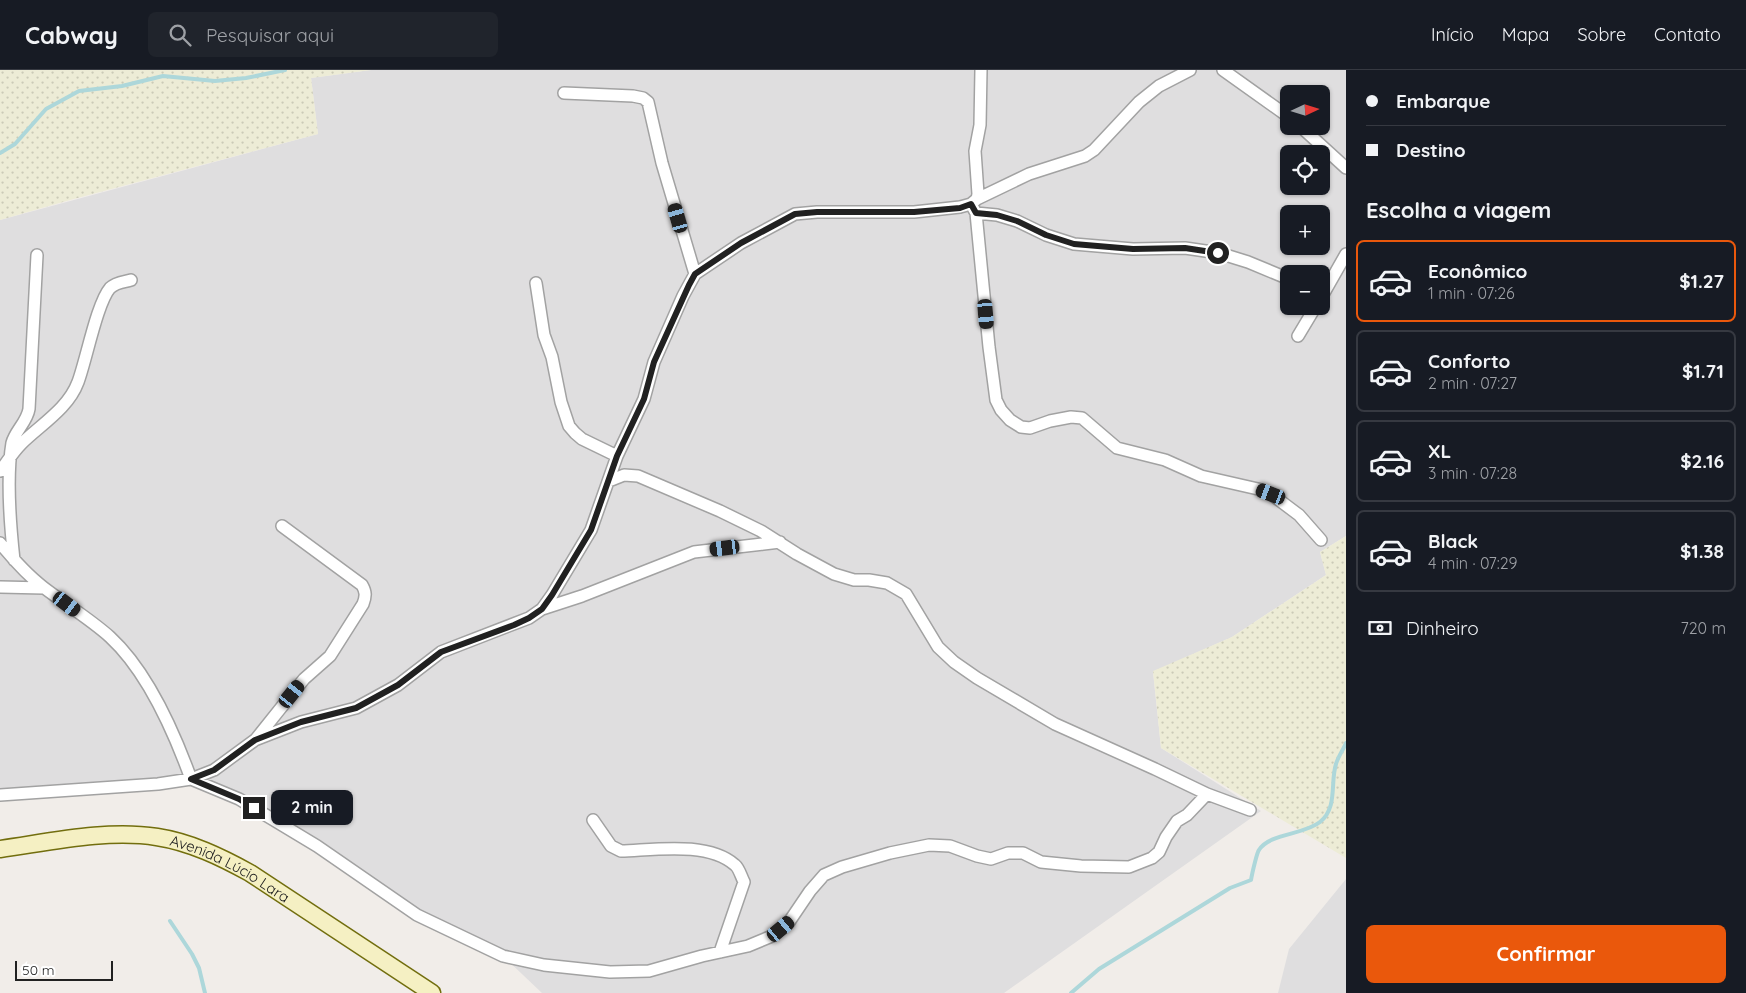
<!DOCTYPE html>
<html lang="pt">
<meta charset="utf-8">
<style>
:root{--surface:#171b24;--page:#20242c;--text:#f1f3f6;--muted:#9ea1a6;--line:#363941;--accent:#ea580c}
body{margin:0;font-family:Quicksand,sans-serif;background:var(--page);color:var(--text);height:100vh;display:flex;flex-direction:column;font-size:19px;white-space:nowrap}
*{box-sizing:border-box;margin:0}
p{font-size:16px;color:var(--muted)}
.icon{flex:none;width:28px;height:28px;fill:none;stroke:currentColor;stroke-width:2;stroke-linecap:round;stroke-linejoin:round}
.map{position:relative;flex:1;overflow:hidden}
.panel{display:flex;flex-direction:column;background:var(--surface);width:400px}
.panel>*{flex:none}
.top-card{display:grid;align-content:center;height:110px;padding:0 20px;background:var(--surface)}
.needle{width:32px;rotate:86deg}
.buttons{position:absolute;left:1280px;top:15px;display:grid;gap:10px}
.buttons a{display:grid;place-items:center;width:50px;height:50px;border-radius:8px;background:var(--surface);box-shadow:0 1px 4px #0004;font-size:25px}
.scale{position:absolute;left:15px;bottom:12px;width:98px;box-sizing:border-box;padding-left:5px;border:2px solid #212121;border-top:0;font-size:14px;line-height:18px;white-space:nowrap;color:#212121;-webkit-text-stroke:4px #fff;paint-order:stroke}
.end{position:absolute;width:22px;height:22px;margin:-11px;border:6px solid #212121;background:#fff;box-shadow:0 0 0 2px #fff}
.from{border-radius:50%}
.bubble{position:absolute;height:35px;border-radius:8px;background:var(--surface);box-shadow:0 1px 4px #0004;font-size:16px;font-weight:800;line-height:35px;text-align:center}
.car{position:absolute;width:15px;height:30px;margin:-15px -8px;border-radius:6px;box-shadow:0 0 4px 1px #0007;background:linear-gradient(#222 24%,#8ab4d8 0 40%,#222 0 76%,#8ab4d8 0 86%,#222 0)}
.top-card b{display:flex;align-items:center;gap:18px;height:48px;font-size:19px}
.top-card b+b{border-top:1px solid var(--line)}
.top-card i{width:12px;height:12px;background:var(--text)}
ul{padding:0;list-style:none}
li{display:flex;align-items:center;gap:15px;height:82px;margin:0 10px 8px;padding:0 10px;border:2px solid var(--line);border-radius:8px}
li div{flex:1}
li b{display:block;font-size:19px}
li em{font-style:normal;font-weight:800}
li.selected{border-color:var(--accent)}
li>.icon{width:45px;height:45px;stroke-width:1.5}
h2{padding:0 20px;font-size:22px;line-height:60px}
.pay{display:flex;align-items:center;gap:12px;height:55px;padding:0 20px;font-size:19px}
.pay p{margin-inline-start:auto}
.button{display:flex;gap:10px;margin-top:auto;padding:10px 20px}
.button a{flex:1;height:58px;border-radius:8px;background:var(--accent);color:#fff;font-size:20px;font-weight:800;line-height:58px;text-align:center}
header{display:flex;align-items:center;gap:30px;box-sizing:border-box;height:70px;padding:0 25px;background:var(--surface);border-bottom:1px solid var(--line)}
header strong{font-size:24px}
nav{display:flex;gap:28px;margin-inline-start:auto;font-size:18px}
.search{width:350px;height:45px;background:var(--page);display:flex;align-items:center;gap:12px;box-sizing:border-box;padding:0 18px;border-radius:8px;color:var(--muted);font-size:19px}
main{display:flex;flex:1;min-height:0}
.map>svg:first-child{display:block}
</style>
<header>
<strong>Cabway</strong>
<div class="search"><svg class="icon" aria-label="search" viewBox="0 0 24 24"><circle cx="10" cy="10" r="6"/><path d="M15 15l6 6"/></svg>Pesquisar aqui</div>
<nav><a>Início</a><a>Mapa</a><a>Sobre</a><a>Contato</a></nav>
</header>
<main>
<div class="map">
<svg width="1346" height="923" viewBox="0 0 1346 923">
<defs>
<pattern id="farmland-dots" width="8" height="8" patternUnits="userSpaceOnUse" patternTransform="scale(1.25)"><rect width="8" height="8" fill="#edecd6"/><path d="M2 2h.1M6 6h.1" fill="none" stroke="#cbcab7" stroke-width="1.8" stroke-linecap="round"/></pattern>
</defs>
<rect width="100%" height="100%" fill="#f1ede9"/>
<!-- residential -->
<path fill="#dfdedf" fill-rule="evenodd" d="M371 0H1346V466L1320 482 1326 505 1232 567 1153 602 1161 678 1261 741 1004 923H542L503 886 417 845 317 776 191 709 0 725V150L318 64 311 8ZM1289 24H1321V56H1289ZM1289 84H1321V116H1289ZM1289 144H1321V176H1289ZM1289 204H1321V236H1289Z
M1346 809V923H1278L1289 879Z"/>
<!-- farmland -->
<path fill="url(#farmland-dots)" d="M0 0H371L311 8 318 64 70 130 0 150Z
M1346 466V788L1161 678 1153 601 1232 567 1326 505 1320 482Z"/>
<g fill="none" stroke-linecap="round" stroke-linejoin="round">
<!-- stream -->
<path stroke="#add7da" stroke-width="4" d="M0 83 15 74 46 39 79 21 122 16 163 6 215 11 246 8 285 0
M170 851 192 884 199 898 205 923
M1071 923 1099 899 1230 818 1251 810C1252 804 1257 782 1259 780 1270 763 1304 765 1320 752 1338 738 1330 712 1336 694 1338 687 1343 680 1346 673"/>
<!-- street casing -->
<g stroke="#a2a2a2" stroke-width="14">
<path id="street" d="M1223 0 1289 47
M564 23 633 26 643 28 648 32 662 93 695 204
M1300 56 1346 98
M977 129 1029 104 1085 86 1094 80 1139 32 1159 16 1190 0
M971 134 976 143 989 277 996 330 1001 340 1010 350 1021 357 1030 358 1050 351 1071 347 1082 348 1117 378 1165 390 1201 406 1258 419 1271 424 1299 445 1321 470
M976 143 997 145 1017 151 1046 165 1074 174 1133 179 1185 178 1219 183 1248 192 1289 209
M536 213 544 265 552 287 561 332 569 356 575 363 582 369 617 386
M1321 228 1346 184
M1298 266 1316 236
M0 401C7 392 13 382 21 374 40 355 68 339 78 312 86 291 97 233 110 218 116 212 124 212 131 210
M609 411 624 405 638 406 720 441 761 461 797 484 834 504 854 510H869L887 513 906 524 938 577 954 592 977 608 1055 654 1155 699 1207 724 1250 740
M0 473C13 489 26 504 43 517 65 534 90 549 110 567 148 602 174 662 191 709L239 729 317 776 417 845 503 886 544 895 610 902 649 901 702 886 748 876 772 866 789 852 810 821 824 805 842 797 890 783 929 775 950 776 977 786 991 789 1008 783H1023L1041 792 1081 796 1129 797 1152 788 1159 782 1166 767 1177 751 1187 745 1207 724
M14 490C10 454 6 409 12 373 15 361 27 352 29 339L37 185
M0 517 44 518
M542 539 582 526 694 482 780 472
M256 669 304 609 330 586 363 534C366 526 366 522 362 515L282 456
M0 725 158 714 191 709 214 700 255 670 301 652 356 638 398 615 441 582 529 548 542 539 552 525 591 460 617 386 644 329 654 292 683 226 695 204 741 173 795 144 817 142H914L960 137 971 134 977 129 978 124 975 81 980 55 981 0
M593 750 611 776 621 781C654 780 708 771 735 795 739 798 741 806 744 812L720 882"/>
</g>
<!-- secondary casing -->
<g stroke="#726e0e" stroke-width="19">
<g id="secondary">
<path id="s1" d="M0 779C50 772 107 759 157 767 190 772 221 787 250 803L432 923"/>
</g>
</g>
<!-- street -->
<use href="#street" stroke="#fff" stroke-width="11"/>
<!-- secondary -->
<use href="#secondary" stroke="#f5f0c3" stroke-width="16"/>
</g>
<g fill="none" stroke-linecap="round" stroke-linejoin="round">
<!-- route -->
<path stroke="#212121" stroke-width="6" d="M254 738 239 729 191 709 214 700 255 670 301 652 356 638 398 615 441 582 514 555 529 548 542 539 552 525 591 460 617 386 644 329 654 292 689 215 695 204 741 173 795 144 817 142H914L960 138 971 134 976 143 997 145 1017 151 1046 165 1074 174 1133 179 1185 178 1218 183"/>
</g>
<g text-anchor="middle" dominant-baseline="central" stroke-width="4.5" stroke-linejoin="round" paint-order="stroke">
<!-- street labels -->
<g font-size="15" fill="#212121" stroke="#fff">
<text stroke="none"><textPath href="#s1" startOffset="238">Avenida Lúcio Lara</textPath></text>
</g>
</g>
</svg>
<div class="buttons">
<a><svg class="needle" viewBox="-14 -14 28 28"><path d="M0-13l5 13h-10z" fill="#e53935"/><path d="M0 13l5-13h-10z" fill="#9ea1a6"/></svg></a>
<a><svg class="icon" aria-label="locate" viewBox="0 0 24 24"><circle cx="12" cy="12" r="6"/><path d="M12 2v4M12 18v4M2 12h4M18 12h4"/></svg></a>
<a>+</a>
<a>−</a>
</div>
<div class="scale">50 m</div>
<i class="end from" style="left:1218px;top:183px"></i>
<i class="end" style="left:254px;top:738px"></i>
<div class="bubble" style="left:271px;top:720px;width:82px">2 min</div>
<i class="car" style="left:678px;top:148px;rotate:344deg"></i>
<i class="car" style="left:986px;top:244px;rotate:175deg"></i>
<i class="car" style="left:1271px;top:424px;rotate:291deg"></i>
<i class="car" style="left:725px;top:478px;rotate:263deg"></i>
<i class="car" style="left:67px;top:534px;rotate:127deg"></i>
<i class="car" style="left:292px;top:624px;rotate:39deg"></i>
<i class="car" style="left:781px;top:859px;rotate:50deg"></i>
</div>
<section class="panel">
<div class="top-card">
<b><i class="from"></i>Embarque</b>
<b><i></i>Destino</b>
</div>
<h2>Escolha a viagem</h2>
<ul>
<li class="selected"><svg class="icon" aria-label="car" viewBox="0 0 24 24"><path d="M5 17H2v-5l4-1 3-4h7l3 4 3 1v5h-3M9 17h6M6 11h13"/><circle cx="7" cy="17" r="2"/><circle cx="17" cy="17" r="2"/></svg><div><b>Econômico</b><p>1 min · 07:26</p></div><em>$1.27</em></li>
<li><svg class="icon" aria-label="car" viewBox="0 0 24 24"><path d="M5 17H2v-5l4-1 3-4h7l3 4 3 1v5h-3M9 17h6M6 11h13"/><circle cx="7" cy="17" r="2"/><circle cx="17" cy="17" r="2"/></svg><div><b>Conforto</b><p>2 min · 07:27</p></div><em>$1.71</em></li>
<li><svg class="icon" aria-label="car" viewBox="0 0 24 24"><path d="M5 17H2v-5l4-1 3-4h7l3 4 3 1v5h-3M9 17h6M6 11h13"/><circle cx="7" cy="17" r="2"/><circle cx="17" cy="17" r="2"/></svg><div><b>XL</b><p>3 min · 07:28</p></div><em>$2.16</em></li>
<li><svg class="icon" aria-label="car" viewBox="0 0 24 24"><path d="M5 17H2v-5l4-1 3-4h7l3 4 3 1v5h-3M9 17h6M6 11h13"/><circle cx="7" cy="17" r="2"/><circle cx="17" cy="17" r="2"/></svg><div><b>Black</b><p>4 min · 07:29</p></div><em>$1.38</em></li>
</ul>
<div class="pay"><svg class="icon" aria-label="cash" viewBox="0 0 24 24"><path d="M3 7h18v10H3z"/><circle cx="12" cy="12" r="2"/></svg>Dinheiro<p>720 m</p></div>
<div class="button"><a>Confirmar</a></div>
</section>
</main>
